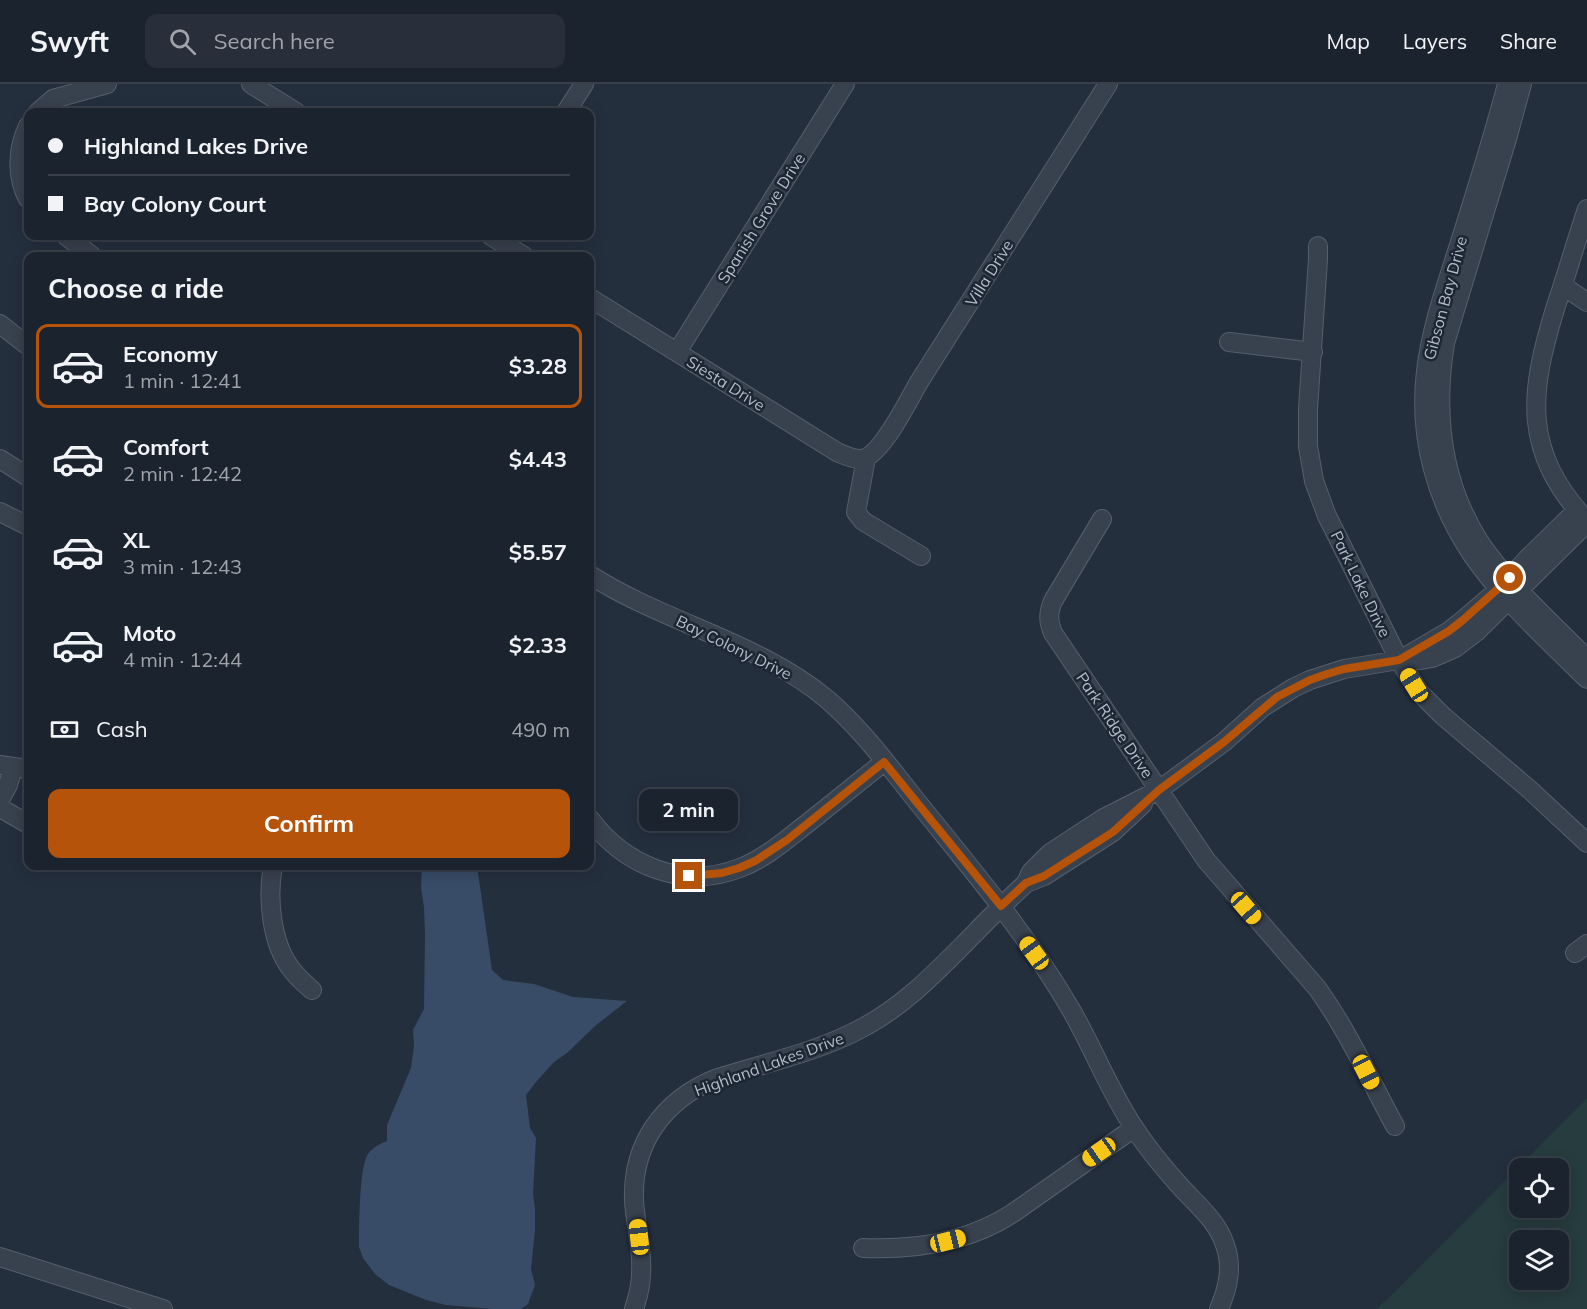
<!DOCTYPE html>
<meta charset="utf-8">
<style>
:root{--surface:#1b232e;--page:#282f3a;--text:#f1f3f6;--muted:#a0a4aa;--line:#39404a;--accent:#b45309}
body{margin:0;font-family:Mulish,sans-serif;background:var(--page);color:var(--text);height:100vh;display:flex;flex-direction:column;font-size:22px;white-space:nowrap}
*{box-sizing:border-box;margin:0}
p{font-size:20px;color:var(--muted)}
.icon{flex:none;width:33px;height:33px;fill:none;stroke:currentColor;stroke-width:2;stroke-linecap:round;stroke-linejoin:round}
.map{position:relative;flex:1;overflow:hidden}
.panel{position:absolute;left:24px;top:168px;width:570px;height:618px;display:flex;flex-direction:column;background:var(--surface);border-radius:12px;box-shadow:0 3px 15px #0003,0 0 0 2px var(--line)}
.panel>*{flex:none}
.banner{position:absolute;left:24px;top:24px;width:570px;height:132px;border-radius:12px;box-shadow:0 3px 15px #0003,0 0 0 2px var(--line);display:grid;align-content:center;height:132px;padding:0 24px;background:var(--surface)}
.buttons{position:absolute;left:1509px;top:1074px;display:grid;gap:12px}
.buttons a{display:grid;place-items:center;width:60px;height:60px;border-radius:12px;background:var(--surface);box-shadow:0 3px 15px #0003,0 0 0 2px var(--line);font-size:30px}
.end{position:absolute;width:27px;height:27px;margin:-14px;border:8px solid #b45309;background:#fff;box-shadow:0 0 0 3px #fff}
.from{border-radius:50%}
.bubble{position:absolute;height:42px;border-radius:12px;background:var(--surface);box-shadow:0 3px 15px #0003,0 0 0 2px var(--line);font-size:20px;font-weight:700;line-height:42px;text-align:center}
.car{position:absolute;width:18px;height:36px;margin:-18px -9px;border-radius:8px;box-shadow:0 0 4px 2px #0007;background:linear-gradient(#f5c518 24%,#345 0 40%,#f5c518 0 76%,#345 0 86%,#f5c518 0)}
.banner b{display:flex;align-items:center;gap:21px;height:57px;font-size:22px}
.banner b+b{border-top:2px solid var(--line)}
.banner i{width:15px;height:15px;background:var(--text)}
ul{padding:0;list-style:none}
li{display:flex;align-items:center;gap:18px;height:84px;margin:0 12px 9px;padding:0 12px;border:3px solid transparent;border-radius:12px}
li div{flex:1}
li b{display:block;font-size:22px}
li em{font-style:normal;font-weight:700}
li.current{border-color:var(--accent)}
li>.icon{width:54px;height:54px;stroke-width:1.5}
h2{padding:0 24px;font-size:27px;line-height:72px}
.pay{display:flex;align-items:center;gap:15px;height:66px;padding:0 24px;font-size:22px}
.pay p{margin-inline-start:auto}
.button{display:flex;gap:12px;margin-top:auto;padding:12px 24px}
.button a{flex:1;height:69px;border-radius:12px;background:var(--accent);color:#fff;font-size:24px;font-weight:700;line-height:69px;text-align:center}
header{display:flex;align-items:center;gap:36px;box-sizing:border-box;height:84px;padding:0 30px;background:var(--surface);border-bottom:2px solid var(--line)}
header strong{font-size:28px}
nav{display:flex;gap:33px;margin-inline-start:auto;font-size:21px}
.search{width:420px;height:54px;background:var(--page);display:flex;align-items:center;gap:15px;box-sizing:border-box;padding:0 21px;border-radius:12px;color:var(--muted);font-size:22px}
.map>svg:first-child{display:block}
</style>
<header>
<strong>Swyft</strong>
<div class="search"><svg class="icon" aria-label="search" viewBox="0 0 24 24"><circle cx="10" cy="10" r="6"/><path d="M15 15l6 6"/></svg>Search here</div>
<nav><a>Map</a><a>Layers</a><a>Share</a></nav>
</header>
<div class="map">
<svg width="1587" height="1225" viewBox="0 0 1587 1225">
<rect width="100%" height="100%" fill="#242f3e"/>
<!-- green -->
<path fill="#263c3f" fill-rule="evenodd" d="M1587 1014V1225H1376L1390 1213ZM1520 1084H1558V1124H1520ZM1520 1156H1558V1196H1520Z"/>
<!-- water -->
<path fill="#394c67" d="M422 782H477L492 886 503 896 534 900 573 913 627 917 595 942 568 968 553 979 536 998 526 1011 530 1044 536 1054 533 1110 535 1125V1146L531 1185 535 1201 528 1220 521 1225H493L446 1221 426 1216 389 1201 375 1190 363 1174 359 1163C359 1145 359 1083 368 1070 373 1063 380 1060 387 1057V1041L411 984 414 962 413 946 424 925 425 850 424 823 421 803Z"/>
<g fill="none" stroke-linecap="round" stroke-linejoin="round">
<!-- minor casing -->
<g stroke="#565f6c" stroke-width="20">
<path id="minor" d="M251 0 296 28
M1507 0C1493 54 1476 107 1459 161 1446 202 1431 244 1426 287 1418 353 1436 418 1473 472 1505 518 1548 556 1587 595
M1522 0 1507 55 1445 259C1434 328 1441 397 1479 457 1506 498 1552 539 1587 575
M38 28 53 15 107 0
M566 28 584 0
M28 42C17 65 16 93 28 115
M1587 125C1576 158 1566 192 1555 225 1529 310 1522 367 1587 437
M66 152 92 172
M491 152 524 172
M1318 162V175L1308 325V362L1314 397 1327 432 1399 576 1420 609 1443 632 1529 705 1587 759
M1563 202 1587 218
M590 214 837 368C844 371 852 375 860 375 880 375 909 315 919 298L1108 0
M0 240 28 262
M1229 258 1313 268
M677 268 845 0
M866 374 856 428 863 437 921 472
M0 375 28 393
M0 428 28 442
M1102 435 1053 517C1048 529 1048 537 1053 549L1206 776 1317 904C1348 947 1370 996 1395 1042
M590 491C665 539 759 558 828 616 866 649 896 692 928 731 978 793 1030 855 1070 924 1093 963 1109 1007 1135 1045 1148 1065 1163 1083 1179 1101 1196 1120 1217 1136 1225 1161 1233 1183 1228 1204 1219 1225
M1403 574 1449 547 1463 536 1499 505 1527 475 1577 426
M0 681 28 685
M0 716 8 701 13 684
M0 724 28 740
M590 735C625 782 683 806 740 784 766 774 787 755 809 738 834 718 859 698 884 678
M273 782C267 813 271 860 292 886 298 894 305 900 312 906
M1026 799 1044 792 1113 748 1143 720
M1575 869 1587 860
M863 1164C916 1166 969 1158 1013 1129L1134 1044
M0 1173 163 1225
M634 1225C638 1213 641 1201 641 1189 643 1164 635 1140 634 1116 632 1059 664 1016 715 995 764 979 816 969 862 944 906 921 939 885 974 850 991 832 1008 816 1026 799L1031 788 1050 769 1102 735 1159 706 1224 658 1263 623 1293 604 1310 596 1344 585 1399 576H1421L1432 574 1455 564 1476 548 1587 439"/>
</g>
<!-- minor -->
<use href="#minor" stroke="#38414e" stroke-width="18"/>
</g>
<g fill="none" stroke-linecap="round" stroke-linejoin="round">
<!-- route -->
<path stroke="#b45309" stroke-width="8" d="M689 792 722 789 739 784 755 777 787 756 884 678 1001 822 1026 799 1044 792 1113 748 1159 706 1224 658 1277 613 1310 596 1327 590 1344 585 1399 576 1449 547 1463 536 1510 494"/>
</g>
<g text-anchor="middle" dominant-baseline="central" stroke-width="5" stroke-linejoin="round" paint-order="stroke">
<!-- street labels -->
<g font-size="16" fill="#b4bcc9" stroke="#1d2633">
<text transform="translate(761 134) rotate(-58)">Spanish Grove Drive</text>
<text transform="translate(989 189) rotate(-58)">Villa Drive</text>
<text transform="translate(1445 214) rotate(-75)">Gibson Bay Drive</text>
<text transform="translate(726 299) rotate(32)">Siesta Drive</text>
<text transform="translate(1361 500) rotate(64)">Park Lake Drive</text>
<text transform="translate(734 563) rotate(26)">Bay Colony Drive</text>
<text transform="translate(1115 641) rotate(56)">Park Ridge Drive</text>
<text transform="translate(769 980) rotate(-20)">Highland Lakes Drive</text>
</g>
</g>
</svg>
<div class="buttons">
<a><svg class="icon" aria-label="locate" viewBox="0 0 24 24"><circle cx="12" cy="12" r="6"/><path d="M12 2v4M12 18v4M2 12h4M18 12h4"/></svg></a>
<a><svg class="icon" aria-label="layers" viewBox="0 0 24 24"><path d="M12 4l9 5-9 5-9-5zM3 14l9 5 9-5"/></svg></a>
</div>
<i class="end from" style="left:1510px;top:494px"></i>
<i class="end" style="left:689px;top:792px"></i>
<div class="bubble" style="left:639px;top:705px;width:99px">2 min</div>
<i class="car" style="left:1414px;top:601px;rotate:328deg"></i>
<i class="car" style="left:1246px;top:824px;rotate:139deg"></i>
<i class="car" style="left:1034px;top:869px;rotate:324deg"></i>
<i class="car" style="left:1366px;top:988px;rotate:153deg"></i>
<i class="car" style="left:1099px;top:1068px;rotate:235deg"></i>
<i class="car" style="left:639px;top:1153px;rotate:353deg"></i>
<i class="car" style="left:948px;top:1157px;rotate:76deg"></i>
<div class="banner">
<b><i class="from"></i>Highland Lakes Drive</b>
<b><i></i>Bay Colony Court</b>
</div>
<section class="panel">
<h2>Choose a ride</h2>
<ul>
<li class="current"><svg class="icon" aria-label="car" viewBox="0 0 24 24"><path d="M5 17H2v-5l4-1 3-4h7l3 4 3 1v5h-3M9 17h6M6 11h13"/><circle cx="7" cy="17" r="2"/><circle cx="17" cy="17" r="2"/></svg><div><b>Economy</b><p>1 min · 12:41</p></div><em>$3.28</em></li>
<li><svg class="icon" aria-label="car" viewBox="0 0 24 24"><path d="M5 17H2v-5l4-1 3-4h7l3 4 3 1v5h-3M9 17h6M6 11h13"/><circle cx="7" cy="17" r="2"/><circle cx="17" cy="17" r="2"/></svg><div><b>Comfort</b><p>2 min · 12:42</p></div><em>$4.43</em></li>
<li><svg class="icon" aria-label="car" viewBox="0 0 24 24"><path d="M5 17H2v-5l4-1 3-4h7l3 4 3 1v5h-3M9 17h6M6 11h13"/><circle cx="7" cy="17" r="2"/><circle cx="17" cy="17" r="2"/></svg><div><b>XL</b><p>3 min · 12:43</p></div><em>$5.57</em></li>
<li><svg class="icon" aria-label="car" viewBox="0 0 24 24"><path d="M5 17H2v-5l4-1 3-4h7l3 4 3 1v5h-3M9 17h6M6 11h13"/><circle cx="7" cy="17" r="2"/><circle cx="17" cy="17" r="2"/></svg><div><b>Moto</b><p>4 min · 12:44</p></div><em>$2.33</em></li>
</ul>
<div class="pay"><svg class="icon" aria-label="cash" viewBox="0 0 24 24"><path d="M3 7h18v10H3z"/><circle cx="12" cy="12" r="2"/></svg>Cash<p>490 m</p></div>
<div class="button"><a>Confirm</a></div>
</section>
</div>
